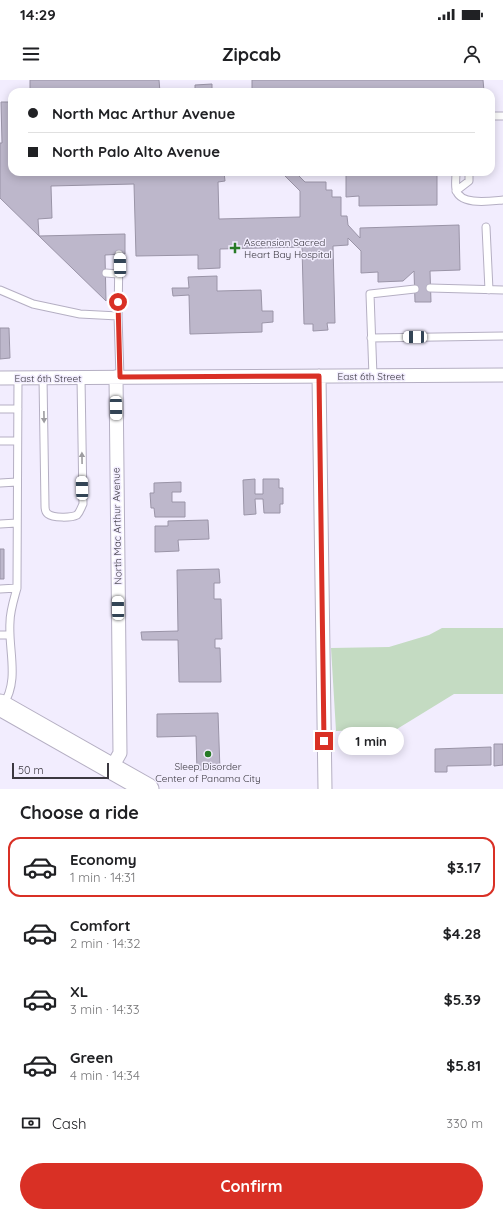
<!DOCTYPE html>
<meta charset="utf-8">
<style>
:root{--surface:#fff;--page:#f2f2f2;--text:#202124;--muted:#757577;--line:#e0e0e0;--accent:#d93025}
body{margin:0;font-family:Quicksand,sans-serif;background:var(--page);color:var(--text);height:100vh;display:flex;flex-direction:column;font-size:15px;white-space:nowrap}
*{box-sizing:border-box;margin:0}
p{font-size:13px;color:var(--muted)}
.icon{flex:none;width:22px;height:22px;fill:none;stroke:currentColor;stroke-width:2;stroke-linecap:round;stroke-linejoin:round}
.map{position:relative;height:709px;overflow:hidden}
.details{display:flex;flex-direction:column;background:var(--surface);flex:1}
.details>*{flex:none}
.banner{position:absolute;left:8px;top:8px;width:487px;height:88px;border-radius:12px;box-shadow:0 2px 10px #0003;display:grid;align-content:center;height:88px;padding:0 20px;background:var(--surface)}
.scale{position:absolute;left:12px;bottom:10px;width:97px;box-sizing:border-box;padding-left:4px;border:2px solid #3b3840;border-top:0;font-size:11px;line-height:14px;white-space:nowrap;color:#3b3840;-webkit-text-stroke:3px #f2edfe;paint-order:stroke}
.end{position:absolute;width:18px;height:18px;margin:-9px;border:5px solid #d93025;background:#fff;box-shadow:0 0 0 2px #fff}
.from{border-radius:50%}
.bubble{position:absolute;height:28px;border-radius:14px;background:var(--surface);box-shadow:0 2px 10px #0003;font-size:13px;font-weight:700;line-height:28px;text-align:center}
.car{position:absolute;width:12px;height:24px;margin:-12px -6px;border-radius:5px;box-shadow:0 0 3px 1px #0007;background:linear-gradient(#fff 24%,#345 0 40%,#fff 0 76%,#345 0 86%,#fff 0)}
.banner b{display:flex;align-items:center;gap:14px;height:38px;font-size:15px}
.banner b+b{border-top:1px solid var(--line)}
.banner i{width:10px;height:10px;background:var(--text)}
ul{padding:0;list-style:none}
li{display:flex;align-items:center;gap:12px;height:60px;margin:0 8px 6px;padding:0 12px;border:2px solid transparent;border-radius:12px}
li div{flex:1}
li b{display:block;font-size:15px}
li em{font-style:normal;font-weight:700}
li.on{border-color:var(--accent)}
li>.icon{width:36px;height:36px;stroke-width:1.5}
h2{padding:0 20px;font-size:18px;line-height:48px}
.pay{display:flex;align-items:center;gap:10px;height:44px;padding:0 20px;font-size:15px}
.pay p{margin-inline-start:auto}
.cta{display:flex;gap:8px;margin-top:auto;padding:8px 20px}
.cta a{flex:1;height:46px;border-radius:24px;background:var(--accent);color:#fff;font-size:16px;font-weight:700;line-height:46px;text-align:center}
.status{display:flex;justify-content:space-between;align-items:center;height:28px;padding:0 20px;background:var(--surface);direction:ltr}
.status svg{height:11px;fill:currentColor}
header{display:flex;justify-content:space-between;align-items:center;height:52px;padding:0 20px;background:var(--surface);font-size:18px;font-weight:700}
.map>svg:first-child{display:block}
</style>
<div class="status"><b>14:29</b><svg viewBox="0 0 49 12"><path d="M0 12V9h3v3zM5 12V6h3v6zM10 12V3h3v9zM15 12V0h3v12zM26 1h20v11H26zM47 4h2v5h-2z"/></svg></div>
<header><svg class="icon" aria-label="menu" viewBox="0 0 24 24"><path d="M4 6h16M4 12h16M4 18h16"/></svg>Zipcab<svg class="icon" aria-label="person" viewBox="0 0 24 24"><circle cx="12" cy="8" r="4"/><path d="M4 21q1-7 8-7t8 7"/></svg></header>
<div class="map">
<svg width="503" height="709" viewBox="0 0 503 709">
<rect width="100%" height="100%" fill="#f2edfe"/>
<!-- green -->
<path fill="#c4dbc2" d="M442 548H503V614H454L397 649 336 651 331 568 389 567 429 555Z"/>
<!-- building -->
<path fill="#bdb7cb" stroke="#9a94a7" d="M30 0H159L160 12H22V9H30Z
M252 0H483L484 11 231 12V10L252 9Z
M212 4V12H195V5Z
M11 15H12V92H224L225 101 218 102 219 139 300 137V111L281 92H295L305 102H326V110H332V117H341V136H347L348 145 360 158V148L459 145 460 190 430 191 431 222H415L414 191 403 201 378 202V192L361 193V171L348 158V165L333 166 335 243H327L328 250 313 251V244H304L302 167 220 169V188L198 189V175L136 176 134 104 51 106 52 138 38 139 39 156 0 118V63H2L1 22H11Z
M346 92H466V93H437V125L359 126V116L346 117Z
M125 154V174L105 175 106 221 39 156Z
M217 196V211L261 210 262 231H273V242L262 243V252L190 254 189 215 173 216 172 208H189L188 197Z
M0 248H9L10 278 0 279Z
M255 399V414H263V399H279V408H283V424H280V433H264L263 419H255L256 434 244 435 243 400Z
M181 402V412H172V422H185V437H155L154 428H151L150 413H154V403Z
M208 440 209 459 178 460 179 471 155 472V446H168V441Z
M0 469H4V499H0Z
M219 489 220 503H214V519H221L222 559H215V568H220L221 602H179L178 560H142L141 552 178 551 177 490Z
M218 633 220 690H197L196 656 157 657V634Z
M494 664H503V685L494 686Z
M491 667V685L447 686V692H435V669Z"/>
<g fill="none" stroke-linecap="round" stroke-linejoin="round">
<!-- service casing -->
<g stroke="#b5afc3" stroke-width="9">
<path id="service" d="M491 36H503
M456 93C456 98 455 104 456 109 459 126 491 121 503 120
M456 111 469 101V92
M486 147 489 210
M119 174 118 236 120 297
M106 193 118 194
M430 208 503 210
M0 210 33 224 80 234 118 236
M371 258 503 256
M373 296 370 214 415 209
M43 298 45 426C45 429 45 432 48 434 53 438 71 438 77 435 80 432 81 428 83 424L81 298
M0 329H18
M0 361H17
M0 403 17 402
M0 444 17 443
M0 509 17 508
M0 555H10
M3 625C20 600 8 570 10 542 10 531 14 519 17 508L18 298"/>
</g>
<!-- minor casing -->
<g stroke="#b5afc3" stroke-width="15">
<path id="minor" d="M319 296 325 709
M0 298 503 295
M111 689 120 673 116 297"/>
</g>
<!-- primary casing -->
<g stroke="#b5afc3" stroke-width="23">
<path id="primary" d="M0 625 148 709"/>
</g>
<!-- service -->
<use href="#service" stroke="#fff" stroke-width="7"/>
<!-- minor -->
<use href="#minor" stroke="#fff" stroke-width="13"/>
<!-- primary -->
<use href="#primary" stroke="#fff" stroke-width="21"/>
</g>
<!-- one-way arrows -->
<defs><path id="oneway-solid" d="M-6-.8H1V-3.2L6.5 0L1 3.2V.8H-6Z"/></defs>
<g fill="#9d9ca0">
<use href="#oneway-solid" transform="translate(44 337) rotate(89)"/>
<use href="#oneway-solid" transform="translate(82 378) rotate(-91)"/>
</g>
<g fill="none" stroke-linecap="round" stroke-linejoin="round">
<!-- route -->
<path stroke="#d93025" stroke-width="5" d="M118 222 120 297 319 296 324 661"/>
</g>
<!-- markers -->
<g fill="#277a26" stroke="#f2edfe" stroke-width="1.5">
<path d="M233 162h4v4h4v4h-4v4h-4v-4h-4v-4h4z"/>
<circle cx="208" cy="674" r="4"/>
</g>
<g text-anchor="middle" dominant-baseline="central" stroke-width="3" stroke-linejoin="round" paint-order="stroke">
<!-- poi labels -->
<g font-size="10" fill="#3b3840" stroke="#f2edfe" text-anchor="start">
<text x="244" y="162">Ascension Sacred<tspan x="244" dy="12">Heart Bay Hospital</tspan></text>
<text x="208" y="686" text-anchor="middle">Sleep Disorder<tspan x="208" dy="12">Center of Panama City</tspan></text>
</g>
<!-- street labels -->
<g font-size="10" fill="#3b3840" stroke="#f2edfe">
<text x="371" y="296">East 6th Street</text>
<text x="48" y="298">East 6th Street</text>
<text transform="translate(117 446) rotate(-91)">North Mac Arthur Avenue</text>
</g>
</g>
</svg>
<div class="scale">50 m</div>
<i class="end from" style="left:118px;top:222px"></i>
<i class="end" style="left:324px;top:661px"></i>
<div class="bubble" style="left:338px;top:647px;width:66px">1 min</div>
<i class="car" style="left:120px;top:185px;rotate:359deg"></i>
<i class="car" style="left:415px;top:257px;rotate:270deg"></i>
<i class="car" style="left:116px;top:328px;rotate:179deg"></i>
<i class="car" style="left:82px;top:408px;rotate:359deg"></i>
<i class="car" style="left:118px;top:528px;rotate:359deg"></i>
<div class="banner">
<b><i class="from"></i>North Mac Arthur Avenue</b>
<b><i></i>North Palo Alto Avenue</b>
</div>
</div>
<section class="details">
<h2>Choose a ride</h2>
<ul>
<li class="on"><svg class="icon" aria-label="car" viewBox="0 0 24 24"><path d="M5 17H2v-5l4-1 3-4h7l3 4 3 1v5h-3M9 17h6M6 11h13"/><circle cx="7" cy="17" r="2"/><circle cx="17" cy="17" r="2"/></svg><div><b>Economy</b><p>1 min · 14:31</p></div><em>$3.17</em></li>
<li><svg class="icon" aria-label="car" viewBox="0 0 24 24"><path d="M5 17H2v-5l4-1 3-4h7l3 4 3 1v5h-3M9 17h6M6 11h13"/><circle cx="7" cy="17" r="2"/><circle cx="17" cy="17" r="2"/></svg><div><b>Comfort</b><p>2 min · 14:32</p></div><em>$4.28</em></li>
<li><svg class="icon" aria-label="car" viewBox="0 0 24 24"><path d="M5 17H2v-5l4-1 3-4h7l3 4 3 1v5h-3M9 17h6M6 11h13"/><circle cx="7" cy="17" r="2"/><circle cx="17" cy="17" r="2"/></svg><div><b>XL</b><p>3 min · 14:33</p></div><em>$5.39</em></li>
<li><svg class="icon" aria-label="car" viewBox="0 0 24 24"><path d="M5 17H2v-5l4-1 3-4h7l3 4 3 1v5h-3M9 17h6M6 11h13"/><circle cx="7" cy="17" r="2"/><circle cx="17" cy="17" r="2"/></svg><div><b>Green</b><p>4 min · 14:34</p></div><em>$5.81</em></li>
</ul>
<div class="pay"><svg class="icon" aria-label="cash" viewBox="0 0 24 24"><path d="M3 7h18v10H3z"/><circle cx="12" cy="12" r="2"/></svg>Cash<p>330 m</p></div>
<div class="cta"><a>Confirm</a></div>
</section>
